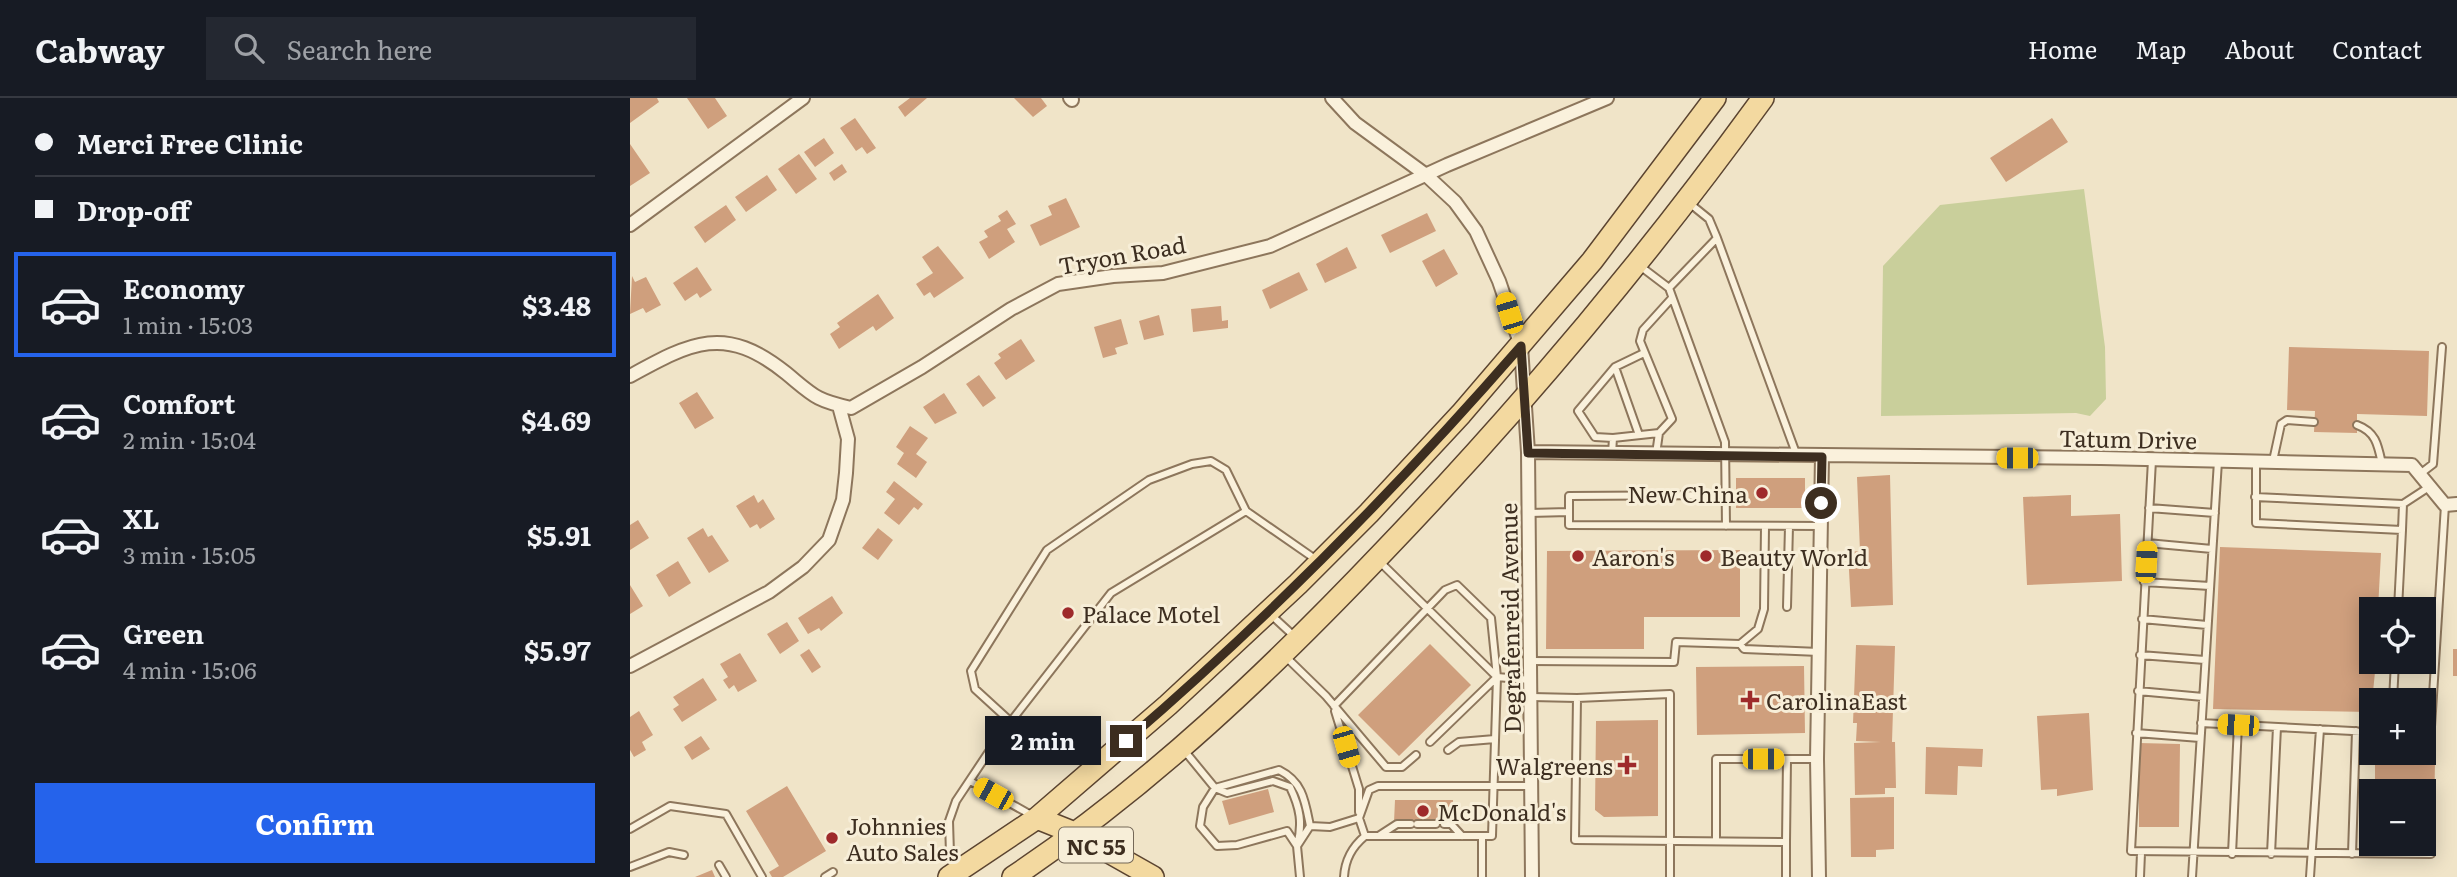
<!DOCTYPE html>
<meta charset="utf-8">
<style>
:root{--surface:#171b24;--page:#242831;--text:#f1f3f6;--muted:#9ea1a6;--line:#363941;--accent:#2563eb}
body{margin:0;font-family:Literata,serif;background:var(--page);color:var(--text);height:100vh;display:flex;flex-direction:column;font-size:26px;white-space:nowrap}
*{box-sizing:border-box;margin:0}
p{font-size:23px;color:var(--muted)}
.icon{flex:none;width:38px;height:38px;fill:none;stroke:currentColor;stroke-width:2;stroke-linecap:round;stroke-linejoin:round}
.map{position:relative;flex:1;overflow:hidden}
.sheet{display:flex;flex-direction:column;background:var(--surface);width:630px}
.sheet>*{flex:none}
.banner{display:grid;align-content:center;height:154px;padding:0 35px;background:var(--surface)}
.controls{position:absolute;left:1729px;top:499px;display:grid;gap:14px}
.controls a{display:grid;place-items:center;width:77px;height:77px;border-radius:0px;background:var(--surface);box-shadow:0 4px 18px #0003;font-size:35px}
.end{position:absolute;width:32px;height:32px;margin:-16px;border:9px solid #3d2e20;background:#fff;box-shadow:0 0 0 4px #fff}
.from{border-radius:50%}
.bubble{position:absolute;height:49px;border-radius:0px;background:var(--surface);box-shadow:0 4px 18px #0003;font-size:23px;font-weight:700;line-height:49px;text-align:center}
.car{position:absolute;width:21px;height:42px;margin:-21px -10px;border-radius:9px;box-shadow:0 0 5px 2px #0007;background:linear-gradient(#f5c518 24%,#345 0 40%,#f5c518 0 76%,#345 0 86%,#f5c518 0)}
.banner b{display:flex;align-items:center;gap:24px;height:66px;font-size:26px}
.banner b+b{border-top:2px solid var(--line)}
.banner i{width:18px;height:18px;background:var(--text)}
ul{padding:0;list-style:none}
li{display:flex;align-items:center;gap:21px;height:105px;margin:0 14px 10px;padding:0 21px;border:4px solid transparent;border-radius:0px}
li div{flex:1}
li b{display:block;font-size:26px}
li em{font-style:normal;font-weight:700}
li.selected{border-color:var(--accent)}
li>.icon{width:63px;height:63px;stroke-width:1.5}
.button{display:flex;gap:14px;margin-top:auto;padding:14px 35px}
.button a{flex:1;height:80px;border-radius:0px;background:var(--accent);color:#fff;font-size:28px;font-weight:700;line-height:80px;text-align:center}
header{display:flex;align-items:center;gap:42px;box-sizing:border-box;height:98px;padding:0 35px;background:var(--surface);border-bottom:2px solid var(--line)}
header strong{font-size:33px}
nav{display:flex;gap:38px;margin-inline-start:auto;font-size:24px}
.search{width:490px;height:63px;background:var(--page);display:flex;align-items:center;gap:18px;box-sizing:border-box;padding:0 24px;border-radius:0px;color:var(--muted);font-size:26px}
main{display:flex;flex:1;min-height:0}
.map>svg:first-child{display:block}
</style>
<header>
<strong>Cabway</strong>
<div class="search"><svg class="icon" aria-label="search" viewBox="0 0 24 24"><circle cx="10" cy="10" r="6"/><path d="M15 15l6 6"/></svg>Search here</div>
<nav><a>Home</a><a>Map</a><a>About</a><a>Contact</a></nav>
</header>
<main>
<section class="sheet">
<div class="banner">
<b><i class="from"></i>Merci Free Clinic</b>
<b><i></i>Drop-off</b>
</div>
<ul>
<li class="selected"><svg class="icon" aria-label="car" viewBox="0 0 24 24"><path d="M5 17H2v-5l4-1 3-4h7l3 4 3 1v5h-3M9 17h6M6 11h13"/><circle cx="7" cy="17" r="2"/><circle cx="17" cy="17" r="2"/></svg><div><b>Economy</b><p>1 min · 15:03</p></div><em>$3.48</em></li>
<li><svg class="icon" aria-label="car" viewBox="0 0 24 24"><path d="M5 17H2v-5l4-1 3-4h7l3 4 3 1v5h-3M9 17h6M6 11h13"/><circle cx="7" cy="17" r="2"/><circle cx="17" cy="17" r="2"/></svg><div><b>Comfort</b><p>2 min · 15:04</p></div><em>$4.69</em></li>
<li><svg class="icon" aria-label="car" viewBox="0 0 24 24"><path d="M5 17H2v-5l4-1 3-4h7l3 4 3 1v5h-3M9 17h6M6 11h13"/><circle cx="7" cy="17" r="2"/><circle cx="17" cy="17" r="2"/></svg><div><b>XL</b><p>3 min · 15:05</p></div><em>$5.91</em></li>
<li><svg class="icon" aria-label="car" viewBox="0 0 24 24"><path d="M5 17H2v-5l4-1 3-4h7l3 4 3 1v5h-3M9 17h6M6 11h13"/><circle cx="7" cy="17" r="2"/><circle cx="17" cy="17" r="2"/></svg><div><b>Green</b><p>4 min · 15:06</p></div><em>$5.97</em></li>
</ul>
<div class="button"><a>Confirm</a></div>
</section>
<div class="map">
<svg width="1827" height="779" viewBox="0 0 1827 779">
<rect width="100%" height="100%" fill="#f0e4c8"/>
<!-- green -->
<path fill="#c9cf9b" d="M1454 91 1475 249 1476 301 1460 318 1446 315 1251 318 1253 168 1310 107Z"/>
<!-- building -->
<path fill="#cf9f7d" d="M0 0H27L29 4 0 25Z
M57 0H85L97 18 78 31Z
M280 0H297L275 19 268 9Z
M384 0H411L417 8 403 19Z
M225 20 246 50 237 56 232 49 226 53 210 30Z
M1422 20 1438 44 1376 84 1360 60Z
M194 40 204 55 185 69 174 54Z
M0 46 20 75 0 88Z
M169 56 187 81 166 96 148 71Z
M212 66 217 74 204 83 199 75Z
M137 77 147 92 116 114 105 99Z
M436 100 450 129 410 148 400 127 422 117 418 108Z
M96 107 106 122 75 145 64 129Z
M377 112 386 126 377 131 385 144 359 161 349 144 358 139 354 133 371 123 368 118Z
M797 115 806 133 760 155 751 137Z
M308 148 334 180 304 200 300 194 294 198 286 186 303 175 292 159Z
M717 149 727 170 695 185 686 166Z
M814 151 828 176 806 189 792 163Z
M67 169 82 192 70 200 67 195 55 203 43 185Z
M669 174 678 192 640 211 632 192Z
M2 178 5 184 16 179 31 207 16 215 13 210 0 216Z
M248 196 264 220 246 233 243 228 209 251 200 236 210 229 207 225Z
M591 208 592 223 598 222V230L563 234 561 211Z
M529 217 534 237 514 242 509 223Z
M491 221 498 246 485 250 487 256 473 260 464 229Z
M391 241 405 263 376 282 364 265 371 260 368 256Z
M1659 249 1799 253 1797 318 1727 316V335L1684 334 1685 313 1657 312Z
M349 277 366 300 353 309 336 286Z
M67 294 84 320 65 331 49 305Z
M314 295 327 315 305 326 293 309Z
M280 328 298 340 286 356 297 364 286 380 267 366 274 355 266 349Z
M1260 377 1263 507 1221 509 1218 454 1230 453 1227 379Z
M1106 380H1175V410H1106Z
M264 383 293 406 288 412 284 409 269 427 254 415 265 401 256 394Z
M124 397 128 405 133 401 145 421 130 431 127 426 120 430 106 408Z
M1441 397V418L1490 416 1492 483 1397 487 1393 399Z
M8 422 19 440 0 452V427Z
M73 430 78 439 82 437 99 463 79 475 57 440Z
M248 430 263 442 248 462 232 450Z
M1590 449 1751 455 1748 511H1741V564H1746L1741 614 1583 611Z
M1110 452V519H1014V551H916L917 453Z
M48 463 61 485 39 499 26 477Z
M0 487 13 508 0 516Z
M202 498 213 515 191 533 189 530 178 536 168 520Z
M157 524 169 543 150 556 137 536Z
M800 546 841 587 769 658 728 617Z
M1226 547 1265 548 1262 644H1265L1266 690H1255V696L1225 697 1224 645 1251 644 1226 643 1227 625H1223Z
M179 551 191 569 182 575 170 557Z
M1823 551H1827V578H1823Z
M110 555 127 583 108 594 104 587 99 591 93 582 98 579 90 566Z
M1174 568 1175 635 1067 637 1066 569Z
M73 580 87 602 52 624 43 611 49 607 43 599Z
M9 613 23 637 12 644 16 652 4 659 0 652V619Z
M1459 615 1463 692 1427 698V691L1411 692 1407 618Z
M1028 622V718L974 719 965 712 966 623Z
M71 638 80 651 62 662 54 649Z
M1509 645 1550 646 1549 729H1509Z
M1296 649 1353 651 1352 669 1328 668 1327 697 1295 696Z
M1745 659 1805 660 1804 732H1794V693H1741V707H1732L1733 681H1745Z
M157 688 196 753 153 779H142L139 774 149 768 116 713Z
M638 691 644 714 599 727 592 703Z
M1264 699V751L1246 752V759H1221L1220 700Z
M765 702H823L822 724H764Z
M82 772 85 779H65Z"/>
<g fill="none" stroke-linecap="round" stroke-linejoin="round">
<!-- lane casing -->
<g stroke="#8d765c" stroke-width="10">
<path id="lane" d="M1058 104 1079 121 1087 140 1039 190 1095 344 1096 428
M1087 140 1167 358
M1010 168 1039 190
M985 269 1009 337
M1727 327C1746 334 1748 347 1752 366
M983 340 1029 335
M982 356 983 340 965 339 948 313 985 269 1014 255
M1026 356 1029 335 1042 321 1010 243 1013 232 1042 200
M1522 362 1501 753 1801 756
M1626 363V425L1772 432 1768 511
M1643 363 1651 326 1657 322 1684 324
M1790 376 1803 366 1812 249
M1095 397 939 398V427L1191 428
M1625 399 1773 406
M1519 410 1585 415
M899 415 939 414
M1772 432 1773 406 1799 389
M1517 445 1582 451
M748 462 867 579 900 582
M1514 484 1580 488
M1157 509 1159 428
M640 516 665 539
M1512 521 1577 527
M1110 546 1114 551 1189 554
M1510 557 1575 562
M656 559 696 598 756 669H772L786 657
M901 563 1044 564 1046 544 1110 546 1128 531 1134 511 1135 428
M1508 593 1573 599
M902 599 947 600 945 742 1156 744 1157 661H1186
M947 600 1040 596V779
M1763 602 1765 564
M704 608 815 492 827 487 861 520 867 579 862 738H735C722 749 715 761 714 779
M705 613 729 691V714
M380 623 345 591 341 573 417 452 519 382 562 366 581 363 596 372 616 413
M1571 625 1741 634
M1506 635 1570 640
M1794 636 1801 629 1815 407
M800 644 867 579
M553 651 585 690 649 672C673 684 675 703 680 728L667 748 670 779
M818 652 829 644 865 641
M340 683 403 718
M643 683 660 689C670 710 673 725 667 748L657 733 607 747 587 748 570 728 573 709 585 690 597 695Z
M729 720 739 692 748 688H901
M787 726H806
M814 726H821L832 738
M680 728 700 729 729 720 735 738
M0 731 40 708 96 716 132 779
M750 737 767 726H781
M852 738V779
M1086 743V661H1157
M1156 744V779
M1602 756 1608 627
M1641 756 1647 629
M1722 756 1726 633
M89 767 96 779
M0 769 39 754 54 757
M325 769 320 756 319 723 326 703 368 640 481 495 616 413 688 463
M195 779 203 774
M1510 779 1511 755
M1562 779 1588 363
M1680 779 1690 631"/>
</g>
<!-- street casing -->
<g stroke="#8d765c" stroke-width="16">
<path id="street" d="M440 0 442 2
M702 0 725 25 796 77 825 104 846 133 869 183 891 248 898 354 902 779
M0 127 173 0
M0 278C62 244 95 226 156 275 184 298 185 302 221 310L292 269 381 211 428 186 483 178 533 175 640 148 817 67 977 0
M898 354 1471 360 1782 367 1815 407 1827 406
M0 568 139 494 173 469 199 442 213 402 216 375 218 341 209 308
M1189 779 1187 661 1192 358"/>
</g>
<!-- primary casing -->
<g stroke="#5b4430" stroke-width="24">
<path id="primary" d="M407 720 447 736 523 779
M319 779 407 720 538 607 668 486 739 415 831 316 962 163 1085 0
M383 779C521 687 641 572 755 452 892 309 1017 160 1133 0"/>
</g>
<!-- lane -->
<use href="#lane" stroke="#faf1dc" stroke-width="6"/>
<!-- street -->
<use href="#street" stroke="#faf1dc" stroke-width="12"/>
<!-- primary -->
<use href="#primary" stroke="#f3d9a0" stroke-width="21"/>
</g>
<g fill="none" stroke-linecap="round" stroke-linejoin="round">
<!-- route -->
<path stroke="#3d2e20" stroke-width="9" d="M496 643C638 521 768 389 891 248L898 355 1192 359 1191 405"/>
</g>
<!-- markers -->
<g fill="#9e2a2b" stroke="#f7eed8" stroke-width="2.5">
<circle cx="1132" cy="395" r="7"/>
<circle cx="948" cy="458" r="7"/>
<circle cx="1076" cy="458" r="7"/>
<circle cx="438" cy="515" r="7"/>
<path d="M1116.5 591.5h7v7h7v7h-7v7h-7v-7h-7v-7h7z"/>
<path d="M993.5 656.5h7v7h7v7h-7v7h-7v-7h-7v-7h7z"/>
<circle cx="793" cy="713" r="7"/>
<circle cx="202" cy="740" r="7"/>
</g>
<g text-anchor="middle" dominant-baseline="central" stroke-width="6" stroke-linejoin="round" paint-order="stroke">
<!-- shield labels -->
<rect fill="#f7eed8" stroke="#756857" stroke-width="2" x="429" y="729.5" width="74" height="35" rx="5"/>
<g font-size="21" font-weight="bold" fill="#3d2e20">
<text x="466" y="747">NC 55</text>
</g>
<!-- street labels -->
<g font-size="23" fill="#3d2e20" stroke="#f7eed8">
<text transform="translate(492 156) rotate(-10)">Tryon Road</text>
<text transform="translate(1498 340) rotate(1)">Tatum Drive</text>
<text transform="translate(879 520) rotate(-91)">Degrafenreid Avenue</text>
</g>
<!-- poi labels -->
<g font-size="23" fill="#3d2e20" stroke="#f7eed8" text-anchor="start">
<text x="1118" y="395" text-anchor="end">New China</text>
<text x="962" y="458">Aaron's</text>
<text x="1090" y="458">Beauty World</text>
<text x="452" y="515">Palace Motel</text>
<text x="1136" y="602">CarolinaEast</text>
<text x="983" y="667" text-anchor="end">Walgreens</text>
<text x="807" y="713">McDonald's</text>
<text x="216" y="727">Johnnies<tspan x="216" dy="26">Auto Sales</tspan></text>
</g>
</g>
</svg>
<div class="controls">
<a><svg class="icon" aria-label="locate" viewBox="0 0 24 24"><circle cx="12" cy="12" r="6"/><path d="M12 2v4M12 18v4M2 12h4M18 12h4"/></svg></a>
<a>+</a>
<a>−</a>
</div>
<i class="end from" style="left:1191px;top:405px"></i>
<i class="end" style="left:496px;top:643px"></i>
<div class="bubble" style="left:355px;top:618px;width:116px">2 min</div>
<i class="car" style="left:879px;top:215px;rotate:343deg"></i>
<i class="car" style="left:1387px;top:360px;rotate:270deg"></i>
<i class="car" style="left:1516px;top:464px;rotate:3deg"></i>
<i class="car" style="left:1608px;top:627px;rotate:273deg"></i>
<i class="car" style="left:716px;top:649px;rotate:164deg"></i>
<i class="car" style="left:1133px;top:661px;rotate:90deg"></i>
<i class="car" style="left:363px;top:696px;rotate:299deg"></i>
</div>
</main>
